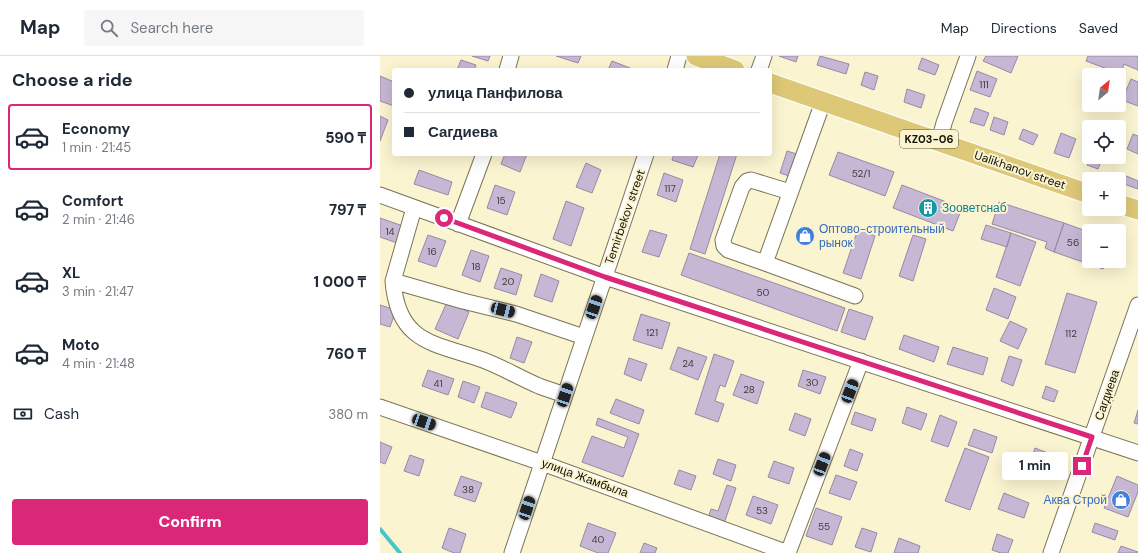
<!DOCTYPE html>
<meta charset="utf-8">
<style>
:root{--surface:#fff;--page:#f6f6f7;--text:#1f2937;--muted:#747a83;--line:#e0e1e3;--accent:#db2777}
body{margin:0;font-family:"DM Sans",sans-serif;background:var(--page);color:var(--text);height:100vh;display:flex;flex-direction:column;font-size:15px;white-space:nowrap}
*{box-sizing:border-box;margin:0}
p{font-size:13px;color:var(--muted)}
.icon{flex:none;width:22px;height:22px;fill:none;stroke:currentColor;stroke-width:2;stroke-linecap:round;stroke-linejoin:round}
.map{position:relative;flex:1;overflow:hidden}
.side{display:flex;flex-direction:column;background:var(--surface);width:380px}
.side>*{flex:none}
.banner{position:absolute;left:12px;top:12px;width:380px;height:88px;border-radius:4px;box-shadow:0 4px 16px #0002;display:grid;align-content:center;height:88px;padding:0 12px;background:var(--surface)}
.needle{width:26px;rotate:29deg}
.controls{position:absolute;left:702px;top:12px;display:grid;gap:8px}
.controls a{display:grid;place-items:center;width:44px;height:44px;border-radius:4px;background:var(--surface);box-shadow:0 4px 16px #0002;font-size:20px}
.end{position:absolute;width:18px;height:18px;margin:-9px;border:5px solid #db2777;background:#fff;box-shadow:0 0 0 2px #fff}
.from{border-radius:50%}
.bubble{position:absolute;height:28px;border-radius:4px;background:var(--surface);box-shadow:0 4px 16px #0002;font-size:13px;font-weight:800;line-height:28px;text-align:center}
.car{position:absolute;width:12px;height:24px;margin:-12px -6px;border-radius:5px;box-shadow:0 0 3px 1px #0007;background:linear-gradient(#222 24%,#8ab4d8 0 40%,#222 0 76%,#8ab4d8 0 86%,#222 0)}
.banner b{display:flex;align-items:center;gap:14px;height:38px;font-size:15px}
.banner b+b{border-top:1px solid var(--line)}
.banner i{width:10px;height:10px;background:var(--text)}
ul{padding:0;list-style:none}
li{display:flex;align-items:center;gap:12px;height:66px;margin:0 8px 6px;padding:0 4px;border:2px solid transparent;border-radius:4px}
li div{flex:1}
li b{display:block;font-size:15px}
li em{font-style:normal;font-weight:800}
li.active{border-color:var(--accent)}
li>.icon{width:36px;height:36px;stroke-width:1.5}
h2{padding:0 12px;font-size:18px;line-height:48px}
.pay{display:flex;align-items:center;gap:10px;height:44px;padding:0 12px;font-size:15px}
.pay p{margin-inline-start:auto}
.cta{display:flex;gap:8px;margin-top:auto;padding:8px 12px}
.cta a{flex:1;height:46px;border-radius:4px;background:var(--accent);color:#fff;font-size:16px;font-weight:800;line-height:46px;text-align:center}
header{display:flex;align-items:center;gap:24px;box-sizing:border-box;height:56px;padding:0 20px;background:var(--surface);border-bottom:1px solid var(--line)}
header strong{font-size:19px}
nav{display:flex;gap:22px;margin-inline-start:auto;font-size:14px}
.search{width:280px;height:36px;background:var(--page);display:flex;align-items:center;gap:10px;box-sizing:border-box;padding:0 14px;border-radius:4px;color:var(--muted);font-size:15px}
main{display:flex;flex:1;min-height:0}
.map>svg:first-child{display:block}
</style>
<header>
<strong>Map</strong>
<div class="search"><svg class="icon" aria-label="search" viewBox="0 0 24 24"><circle cx="10" cy="10" r="6"/><path d="M15 15l6 6"/></svg>Search here</div>
<nav><a>Map</a><a>Directions</a><a>Saved</a></nav>
</header>
<main>
<section class="side">
<h2>Choose a ride</h2>
<ul>
<li class="active"><svg class="icon" aria-label="car" viewBox="0 0 24 24"><path d="M5 17H2v-5l4-1 3-4h7l3 4 3 1v5h-3M9 17h6M6 11h13"/><circle cx="7" cy="17" r="2"/><circle cx="17" cy="17" r="2"/></svg><div><b>Economy</b><p>1 min · 21:45</p></div><em>590 ₸</em></li>
<li><svg class="icon" aria-label="car" viewBox="0 0 24 24"><path d="M5 17H2v-5l4-1 3-4h7l3 4 3 1v5h-3M9 17h6M6 11h13"/><circle cx="7" cy="17" r="2"/><circle cx="17" cy="17" r="2"/></svg><div><b>Comfort</b><p>2 min · 21:46</p></div><em>797 ₸</em></li>
<li><svg class="icon" aria-label="car" viewBox="0 0 24 24"><path d="M5 17H2v-5l4-1 3-4h7l3 4 3 1v5h-3M9 17h6M6 11h13"/><circle cx="7" cy="17" r="2"/><circle cx="17" cy="17" r="2"/></svg><div><b>XL</b><p>3 min · 21:47</p></div><em>1 000 ₸</em></li>
<li><svg class="icon" aria-label="car" viewBox="0 0 24 24"><path d="M5 17H2v-5l4-1 3-4h7l3 4 3 1v5h-3M9 17h6M6 11h13"/><circle cx="7" cy="17" r="2"/><circle cx="17" cy="17" r="2"/></svg><div><b>Moto</b><p>4 min · 21:48</p></div><em>760 ₸</em></li>
</ul>
<div class="pay"><svg class="icon" aria-label="cash" viewBox="0 0 24 24"><path d="M3 7h18v10H3z"/><circle cx="12" cy="12" r="2"/></svg>Cash<p>380 m</p></div>
<div class="cta"><a>Confirm</a></div>
</section>
<div class="map">
<svg width="758" height="497" viewBox="0 0 758 497">
<rect width="100%" height="100%" fill="#fbf4d1"/>
<g fill="none" stroke-linecap="round" stroke-linejoin="round">
<!-- stream -->
<path stroke="#46c5ce" stroke-width="4" d="M0 473 20 497"/>
</g>
<!-- building -->
<path fill="#c6b7d5" stroke="#9889a6" d="M92 0H110L108 5Z
M176 0H201L198 7Z
M399 0H418L416 6Z
M440 0 469 8 466 18 437 9Z
M606 0H638L631 17 603 5Z
M708 0H758V14L744 8 741 18 706 5Z
M542 2 559 9 555 19 538 13Z
M81 4 96 9 94 14H77Z
M232 5 255 14H228Z
M597 15 617 23 610 41 590 34Z
M485 16 498 20 494 34 481 29Z
M0 20 14 26V50L0 45Z
M751 23 758 26V50L742 44Z
M527 33 545 39 541 52 524 46Z
M595 52 609 57 604 70 590 66Z
M0 60 8 64 0 85Z
M614 61 628 66 624 79 610 74Z
M643 73 658 79 653 89 639 83Z
M681 77 696 83 689 102 674 97Z
M753 78 758 80V98L747 93Z
M407 95 420 99 412 121 400 117Z
M458 96 514 116 505 140 449 119Z
M125 98H147L140 116 121 108Z
M294 98H316L318 99 313 111 292 104Z
M340 98H357L325 198 310 193Z
M710 101H723L718 113 707 109Z
M206 107 221 114 212 137 196 131Z
M39 114 72 126 68 139 34 128Z
M284 117 303 124 296 146 277 139Z
M744 119 758 125V133L741 127Z
M115 129 135 136 127 159 107 152Z
M522 129 582 152 573 175 513 152Z
M186 145 204 152 191 190 173 183Z
M619 146 684 167 674 196 665 192 667 186 612 168Z
M0 162 23 170 17 187 0 181Z
M684 167 709 176V205H726L723 213 674 196Z
M606 169 631 177 627 191 601 183Z
M478 173 495 180 481 223 463 217Z
M270 174 287 179 279 201 262 196Z
M631 177 656 186 640 230 616 221Z
M48 179 66 185 56 211 38 205Z
M533 179 546 183 533 225 519 220Z
M91 194 109 200 100 226 82 219Z
M309 197 465 252 457 275 301 219Z
M121 212 142 219 136 239 114 232Z
M161 218 179 225 172 246 154 240Z
M614 232 636 241 628 263 606 254Z
M687 237 717 246 695 317 665 308Z
M67 246 89 256 78 283 55 273Z
M0 249 16 254 10 271 0 268Z
M469 253 493 261 485 284 461 276Z
M261 258 290 267 282 293 253 284Z
M630 265 647 273 638 293 620 285Z
M524 279 559 291 554 306 519 293Z
M137 281 152 286 144 307 130 302Z
M298 291 327 301 318 324 290 313Z
M573 291 608 302 603 319 567 308Z
M334 298 354 305 345 331 340 329 335 345 344 348 338 366 315 358Z
M629 300 642 304 633 330 621 325Z
M249 302 267 308 261 325 244 318Z
M48 314 74 323 68 339 42 330Z
M423 314 446 321 440 338 418 330Z
M361 318 384 326 377 348 353 339Z
M83 325 100 331 94 347 78 341Z
M666 330 678 335 674 346 662 342Z
M106 336 137 347 131 362 101 351Z
M236 343 264 354 259 368 230 357Z
M527 351 547 358 541 374 522 367Z
M758 354V368L754 367Z
M475 356 496 363 492 375 471 368Z
M415 357 431 363 425 380 409 374Z
M560 359 577 366 568 391 551 385Z
M218 362 259 378 243 421 202 406 212 380 244 392 248 381 216 369Z
M594 373 617 381 612 397 588 389Z
M0 386 12 391 5 408 0 406Z
M585 392 609 401 590 454 565 445Z
M655 392 668 397 661 417 648 412Z
M470 393 483 398 477 415 464 410Z
M30 399 44 404 39 420 24 415Z
M338 403 356 409 351 425 333 418Z
M394 405 414 412 409 428 388 421Z
M299 414 316 420 311 434 294 428Z
M456 419 477 426 470 444 449 437Z
M81 420 102 427 95 446 74 439Z
M737 420 758 429V436L748 461 724 452Z
M347 429 356 432 344 468 328 462 331 453 338 455Z
M624 437 649 447 644 462 618 453Z
M373 440 398 449 391 468 366 459Z
M436 452 462 461 452 489 426 480Z
M208 467 236 477 228 497H218L200 490Z
M715 467 738 475 735 484 712 476Z
M69 472 86 478 80 497H74L62 492Z
M482 472 497 477 491 496 475 491Z
M617 478 633 484 628 497H621L612 494Z
M519 482 540 490 538 497H514Z
M264 487 277 492 275 497H260Z
M741 490 758 496V497H738Z"/>
<g fill="none" stroke-linecap="round" stroke-linejoin="round">
<!-- minor casing -->
<g stroke="#7a7455" stroke-width="17">
<path id="minor" d="M127 14 131 0
M295 14 299 0
M379 14 384 0
M443 46 385 207 475 240
M559 86 564 67 588 0
M0 139 225 221 758 397
M78 168 104 98
M385 207 348 194 344 190 343 184 362 131 367 125 371 124 410 136
M13 225 34 152
M185 339C176 336 167 333 159 330 140 322 122 311 103 304 55 287 18 288 13 225L83 245 136 258 204 281
M0 351 162 407 408 497
M132 497 266 98
M408 497 481 305
M671 497 758 249"/>
</g>
<!-- major casing -->
<g stroke="#fff" stroke-width="21">
<path id="major" d="M316 0 355 14
M390 27 709 138
M739 148 758 154"/>
</g>
<!-- minor -->
<use href="#minor" stroke="#fff" stroke-width="15"/>
<!-- major -->
<use href="#major" stroke="#ddc877" stroke-width="19"/>
</g>
<g fill="none" stroke-linecap="round" stroke-linejoin="round">
<!-- route -->
<path stroke="#db2777" stroke-width="5" d="M64 162 225 221 712 381 702 410"/>
</g>
<!-- icons -->
<defs>
<g id="building-disc" transform="scale(1)"><circle r="9.5" fill="#0f9aa8" stroke="#fbf4d1"/><path d="M-4-6H4V6H1V3H-1V6H-4ZM-2.5-4.3h1.7v1.8h-1.7ZM.8-4.3h1.7v1.8H.8ZM-2.5-1h1.7V.8h-1.7ZM.8-1h1.7V.8H.8Z" fill="#fff"/></g>
<g id="shop-disc" transform="scale(1)"><circle r="9.5" fill="#3f7fe0" stroke="#fbf4d1"/><path d="M-5-2.5h2.3a2.7 3.5 0 0 1 5.4 0H5L5.5 6h-11ZM-1.5-2.5h3a1.5 2.3 0 0 0-3 0Z" fill="#fff"/></g>
</defs>
<g fill-rule="evenodd">
<use href="#building-disc" x="548" y="152"/>
<use href="#shop-disc" x="425" y="180"/>
<use href="#shop-disc" x="741" y="444"/>
</g>
<g text-anchor="middle" dominant-baseline="central" stroke-width="4" stroke-linejoin="round" paint-order="stroke">
<!-- number labels -->
<g font-size="10" fill="#413c3a">
<text x="604" y="28">111</text>
<text x="481" y="117">52/1</text>
<text x="290" y="132">117</text>
<text x="121" y="144">15</text>
<text x="10" y="175">14</text>
<text x="693" y="186">56</text>
<text x="52" y="195">16</text>
<text x="96" y="210">18</text>
<text x="128" y="225">20</text>
<text x="383" y="236">50</text>
<text x="272" y="276">121</text>
<text x="691" y="277">112</text>
<text x="308" y="307">24</text>
<text x="432" y="326">30</text>
<text x="58" y="327">41</text>
<text x="369" y="333">28</text>
<text x="88" y="433">38</text>
<text x="382" y="454">53</text>
<text x="444" y="470">55</text>
<text x="218" y="483">40</text>
</g>
<!-- shield labels -->
<rect fill="#fbf4d1" stroke="#5a5644" stroke-width="1" x="520" y="74" width="58" height="18" rx="3"/>
<g font-size="11" font-weight="bold" fill="#151307">
<text x="549" y="83">KZ03-06</text>
</g>
<!-- street labels -->
<g font-size="12" fill="#151307" stroke="#fbf4d1">
<text transform="translate(640 114) rotate(19)">Ualikhanov street</text>
<text transform="translate(245 161) rotate(-71)">Temirbekov street</text>
<text transform="translate(727 339) rotate(-71)">Сагдиева</text>
<text transform="translate(205 422) rotate(20)">улица Жамбыла</text>
</g>
<!-- culture labels -->
<g font-size="12" fill="#0d838f" stroke="#fbf4d1" text-anchor="start">
<text x="562" y="152">Зооветснаб</text>
</g>
<!-- shop labels -->
<g font-size="12" fill="#366cbe" stroke="#fbf4d1" text-anchor="start">
<text x="439" y="173">Оптово-строительный<tspan x="439" dy="14">рынок</tspan></text>
<text x="727" y="444" text-anchor="end">Аква Строй</text>
</g>
</g>
</svg>
<div class="controls">
<a><svg class="needle" viewBox="-14 -14 28 28"><path d="M0-13l5 13h-10z" fill="#e53935"/><path d="M0 13l5-13h-10z" fill="#747a83"/></svg></a>
<a><svg class="icon" aria-label="locate" viewBox="0 0 24 24"><circle cx="12" cy="12" r="6"/><path d="M12 2v4M12 18v4M2 12h4M18 12h4"/></svg></a>
<a>+</a>
<a>−</a>
</div>
<i class="end from" style="left:64px;top:162px"></i>
<i class="end" style="left:702px;top:410px"></i>
<div class="bubble" style="left:622px;top:396px;width:66px">1 min</div>
<i class="car" style="left:214px;top:251px;rotate:19deg"></i>
<i class="car" style="left:123px;top:254px;rotate:104deg"></i>
<i class="car" style="left:470px;top:335px;rotate:21deg"></i>
<i class="car" style="left:185px;top:339px;rotate:18deg"></i>
<i class="car" style="left:44px;top:366px;rotate:109deg"></i>
<i class="car" style="left:442px;top:408px;rotate:21deg"></i>
<i class="car" style="left:147px;top:452px;rotate:18deg"></i>
<div class="banner">
<b><i class="from"></i>улица Панфилова</b>
<b><i></i>Сагдиева</b>
</div>
</div>
</main>
